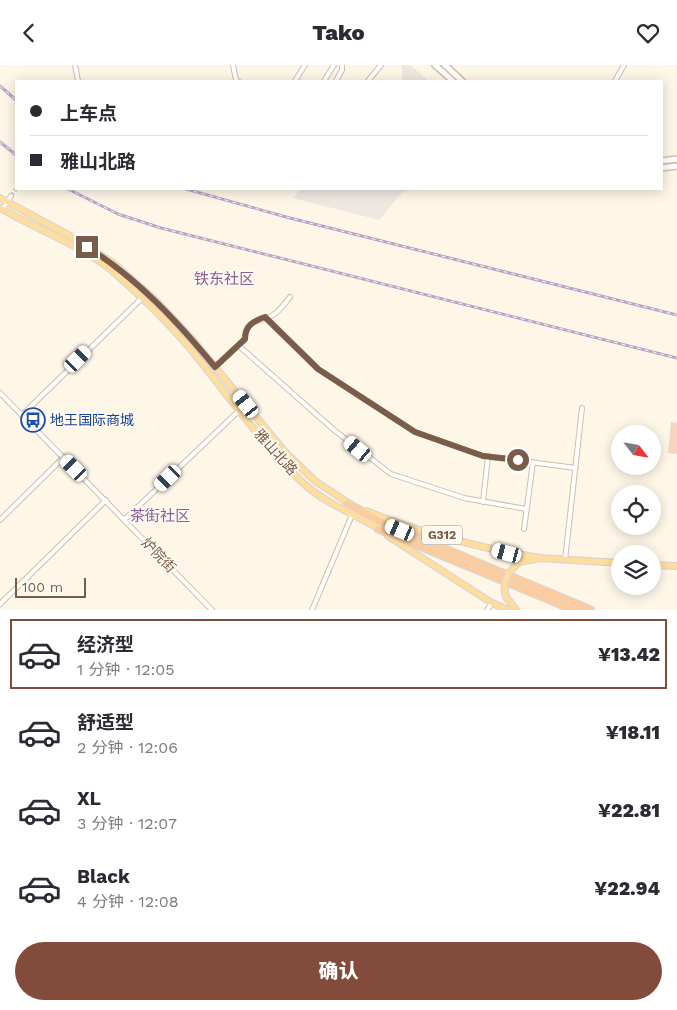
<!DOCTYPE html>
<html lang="zh">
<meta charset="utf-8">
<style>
:root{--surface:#fff;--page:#f2f2f3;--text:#2b2b33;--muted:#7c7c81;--line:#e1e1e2;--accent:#834b3c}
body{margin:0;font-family:"Work Sans","Noto Sans SC",sans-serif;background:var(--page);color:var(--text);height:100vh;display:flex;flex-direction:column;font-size:19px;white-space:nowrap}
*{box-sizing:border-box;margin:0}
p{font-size:16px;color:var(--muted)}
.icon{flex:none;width:28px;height:28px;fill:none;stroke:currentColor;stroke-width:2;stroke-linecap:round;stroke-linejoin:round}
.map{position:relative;height:545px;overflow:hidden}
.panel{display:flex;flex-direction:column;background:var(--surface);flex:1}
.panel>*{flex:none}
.guide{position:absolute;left:15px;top:15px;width:648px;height:110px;border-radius:0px;box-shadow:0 2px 12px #0003;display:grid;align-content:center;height:110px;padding:0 15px;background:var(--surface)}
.needle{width:32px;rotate:121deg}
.tools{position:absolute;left:611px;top:360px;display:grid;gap:10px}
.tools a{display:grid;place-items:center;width:50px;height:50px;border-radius:50%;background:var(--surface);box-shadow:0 2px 12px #0003;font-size:25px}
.scale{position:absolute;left:15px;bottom:12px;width:71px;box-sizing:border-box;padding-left:5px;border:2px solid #795c49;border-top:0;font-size:14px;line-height:18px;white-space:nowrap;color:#795c49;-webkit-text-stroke:4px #fff9ef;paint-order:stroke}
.end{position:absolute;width:22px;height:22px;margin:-11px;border:6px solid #795c49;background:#fff;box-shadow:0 0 0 2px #fff}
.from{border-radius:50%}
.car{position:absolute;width:15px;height:30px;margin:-15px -8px;border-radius:6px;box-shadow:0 0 4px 1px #0007;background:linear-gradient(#fff 24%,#345 0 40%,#fff 0 76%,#345 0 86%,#fff 0)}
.guide b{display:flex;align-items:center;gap:18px;height:48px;font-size:19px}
.guide b+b{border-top:1px solid var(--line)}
.guide i{width:12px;height:12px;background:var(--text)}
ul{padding:9px 0 0;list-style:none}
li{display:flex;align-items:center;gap:15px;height:70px;margin:0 10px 8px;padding:0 5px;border:2px solid transparent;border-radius:0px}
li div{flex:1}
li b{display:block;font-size:19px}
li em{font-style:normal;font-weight:800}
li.on{border-color:var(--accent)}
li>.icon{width:45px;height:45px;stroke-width:1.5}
.cta{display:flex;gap:10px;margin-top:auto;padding:10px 15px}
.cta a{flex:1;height:58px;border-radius:30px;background:var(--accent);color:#fff;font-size:20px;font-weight:800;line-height:58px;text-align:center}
header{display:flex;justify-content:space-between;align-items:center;height:65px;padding:0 15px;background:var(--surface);font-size:22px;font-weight:800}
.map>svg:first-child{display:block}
</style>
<header><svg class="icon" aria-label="back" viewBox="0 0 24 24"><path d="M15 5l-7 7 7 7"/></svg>Tako<svg class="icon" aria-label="heart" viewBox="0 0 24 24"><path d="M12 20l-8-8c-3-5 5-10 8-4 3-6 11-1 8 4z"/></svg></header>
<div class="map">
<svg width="677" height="545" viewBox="0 0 677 545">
<rect width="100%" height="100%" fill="#fef6e7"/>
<!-- industrial -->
<path fill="#eee8e1" d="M402 0H410L429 16H402Z
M301 124H417L402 127 379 155 293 133Z"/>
<!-- building -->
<path fill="#f5d5bd" d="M671 357 677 358V389L668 388Z"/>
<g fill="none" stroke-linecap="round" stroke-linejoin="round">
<!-- minor-tunnel -->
<path stroke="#ddd0c0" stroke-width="4" stroke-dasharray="4 2" stroke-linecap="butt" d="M11 131 16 124"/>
<!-- minor casing -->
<g stroke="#d0beab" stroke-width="6">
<path id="minor" d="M75 0 78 16
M233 0 236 15 238 16
M295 16 305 0
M324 16 334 0
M336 16 342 5V0
M368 16 381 0
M615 16 624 0
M2 145 11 131
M265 252 318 304 415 367 483 391 576 403
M239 281 334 365 391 409 464 433 526 444
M215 302 245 274C245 253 260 258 273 250 280 246 285 238 290 232
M0 328 212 545
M22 350 142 233
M483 437 488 391
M125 454 246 339
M0 455 64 392
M524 464 533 397
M565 495 582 343
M0 539 106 435
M312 545 352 450
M487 545 492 538"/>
</g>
<!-- secondary casing -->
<g stroke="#d6c0ab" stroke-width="8">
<path id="secondary" d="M435 0 453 16
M445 0 462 16
M661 96 677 94
M661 103 677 101"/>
</g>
<!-- primary casing -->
<g stroke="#dcd5d0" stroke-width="8">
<path id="primary" d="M0 133 74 173 113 198 155 235 192 274 285 387 315 416 350 439
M0 143C36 164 77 178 110 204 137 227 165 254 188 281 226 327 260 377 303 418 326 439 355 449 381 465
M366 446C421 468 481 483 540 493
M388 471 492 538 508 545
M519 497 540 493 620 498
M652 500 677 501
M506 532 516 545"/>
</g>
<!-- trunk casing -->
<g stroke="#dcd5d0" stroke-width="9">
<path id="trunk" d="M347 438 383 458 591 545
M378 464 574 545"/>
</g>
<!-- minor -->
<use href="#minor" stroke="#fff" stroke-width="4"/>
<!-- secondary -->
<use href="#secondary" stroke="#fff" stroke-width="5"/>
<!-- primary -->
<use href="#primary" stroke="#ffde9d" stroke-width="5.5"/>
<!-- trunk -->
<use href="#trunk" stroke="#fdcb9c" stroke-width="6"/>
<!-- rail casing -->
<g stroke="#b9a4c9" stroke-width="3">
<path id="rail" d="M0 21 16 35
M0 77 16 90
M68 124 118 149 161 163 677 293
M186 124 290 153 677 250"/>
</g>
<!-- rail -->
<use href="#rail" stroke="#fff9ef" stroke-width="1" stroke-dasharray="4" stroke-linecap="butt"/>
<!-- primary-bridge casing -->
<g stroke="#dcd5d0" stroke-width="8" stroke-linecap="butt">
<path id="primary-bridge" d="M506 532C502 516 507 508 519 497"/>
</g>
<!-- primary-bridge -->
<use href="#primary-bridge" stroke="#ffde9d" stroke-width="5.5"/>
</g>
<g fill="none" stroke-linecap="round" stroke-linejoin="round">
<!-- route -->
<path stroke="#795c49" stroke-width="6" d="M87 182C137 213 177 256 215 302L245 274C245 261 253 256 265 252L318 304 415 367 483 391 518 395"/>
</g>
<!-- icons -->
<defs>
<g id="bus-ring" transform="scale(1.25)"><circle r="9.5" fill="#fff9ef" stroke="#1a4fb4" stroke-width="1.5"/><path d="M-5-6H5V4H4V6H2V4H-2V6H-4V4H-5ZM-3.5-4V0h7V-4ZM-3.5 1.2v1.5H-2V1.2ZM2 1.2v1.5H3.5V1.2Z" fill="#1a4fb4"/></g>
</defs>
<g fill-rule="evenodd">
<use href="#bus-ring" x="33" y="355"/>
</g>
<g text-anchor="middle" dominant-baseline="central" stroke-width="4.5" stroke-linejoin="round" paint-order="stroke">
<!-- shield labels -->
<rect fill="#fff9ef" stroke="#a18b7b" stroke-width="1" x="422" y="460.5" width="40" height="19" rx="4"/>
<g font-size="12" font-weight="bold" fill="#795c49">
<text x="442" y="470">G312</text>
</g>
<!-- transit labels -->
<g font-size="14" fill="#164399" stroke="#fff9ef" text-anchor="start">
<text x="50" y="355">地王国际商城</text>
</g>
<!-- street labels -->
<g font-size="14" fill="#795c49" stroke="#fff9ef">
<text transform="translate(276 387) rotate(48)">雅山北路</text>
<text transform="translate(159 490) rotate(46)">炉院街</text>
</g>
<!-- neighbourhood labels -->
<g font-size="15" fill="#866196" stroke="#fff9ef">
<text x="224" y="214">铁东社区</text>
<text x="160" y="451">茶街社区</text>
</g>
</g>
</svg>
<div class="tools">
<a><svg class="needle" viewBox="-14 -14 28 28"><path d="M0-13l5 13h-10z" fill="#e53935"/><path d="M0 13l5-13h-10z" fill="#7c7c81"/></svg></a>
<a><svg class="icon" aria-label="locate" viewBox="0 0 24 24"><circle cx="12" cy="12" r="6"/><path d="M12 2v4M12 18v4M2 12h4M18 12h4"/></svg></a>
<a><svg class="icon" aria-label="layers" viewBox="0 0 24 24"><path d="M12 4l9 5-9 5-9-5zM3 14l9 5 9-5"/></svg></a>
</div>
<div class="scale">100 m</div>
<i class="end from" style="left:518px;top:395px"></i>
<i class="end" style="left:87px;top:182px"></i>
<i class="car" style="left:78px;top:294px;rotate:45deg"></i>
<i class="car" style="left:246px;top:339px;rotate:321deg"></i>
<i class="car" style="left:358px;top:384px;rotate:310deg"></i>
<i class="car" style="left:74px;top:403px;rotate:315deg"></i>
<i class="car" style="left:168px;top:413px;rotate:226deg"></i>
<i class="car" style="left:400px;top:465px;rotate:293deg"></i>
<i class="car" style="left:507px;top:488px;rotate:285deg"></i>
<div class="guide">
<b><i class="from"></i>上车点</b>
<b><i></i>雅山北路</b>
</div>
</div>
<section class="panel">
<ul>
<li class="on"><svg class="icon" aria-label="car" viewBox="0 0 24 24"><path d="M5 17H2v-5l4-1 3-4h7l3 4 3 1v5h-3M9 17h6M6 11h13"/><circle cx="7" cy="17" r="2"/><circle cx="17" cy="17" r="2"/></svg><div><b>经济型</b><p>1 分钟 · 12:05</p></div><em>¥13.42</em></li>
<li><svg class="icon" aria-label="car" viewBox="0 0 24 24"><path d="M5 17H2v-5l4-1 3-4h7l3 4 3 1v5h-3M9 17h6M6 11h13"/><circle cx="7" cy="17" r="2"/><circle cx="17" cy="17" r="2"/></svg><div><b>舒适型</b><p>2 分钟 · 12:06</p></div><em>¥18.11</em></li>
<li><svg class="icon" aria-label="car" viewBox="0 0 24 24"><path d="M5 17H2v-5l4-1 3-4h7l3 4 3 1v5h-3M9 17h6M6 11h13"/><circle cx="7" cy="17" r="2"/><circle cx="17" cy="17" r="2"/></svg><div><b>XL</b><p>3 分钟 · 12:07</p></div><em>¥22.81</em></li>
<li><svg class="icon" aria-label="car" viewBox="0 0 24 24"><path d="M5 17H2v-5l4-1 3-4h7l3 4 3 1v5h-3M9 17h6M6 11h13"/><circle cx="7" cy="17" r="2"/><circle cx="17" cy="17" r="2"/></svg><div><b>Black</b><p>4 分钟 · 12:08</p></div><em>¥22.94</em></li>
</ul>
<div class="cta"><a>确认</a></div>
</section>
